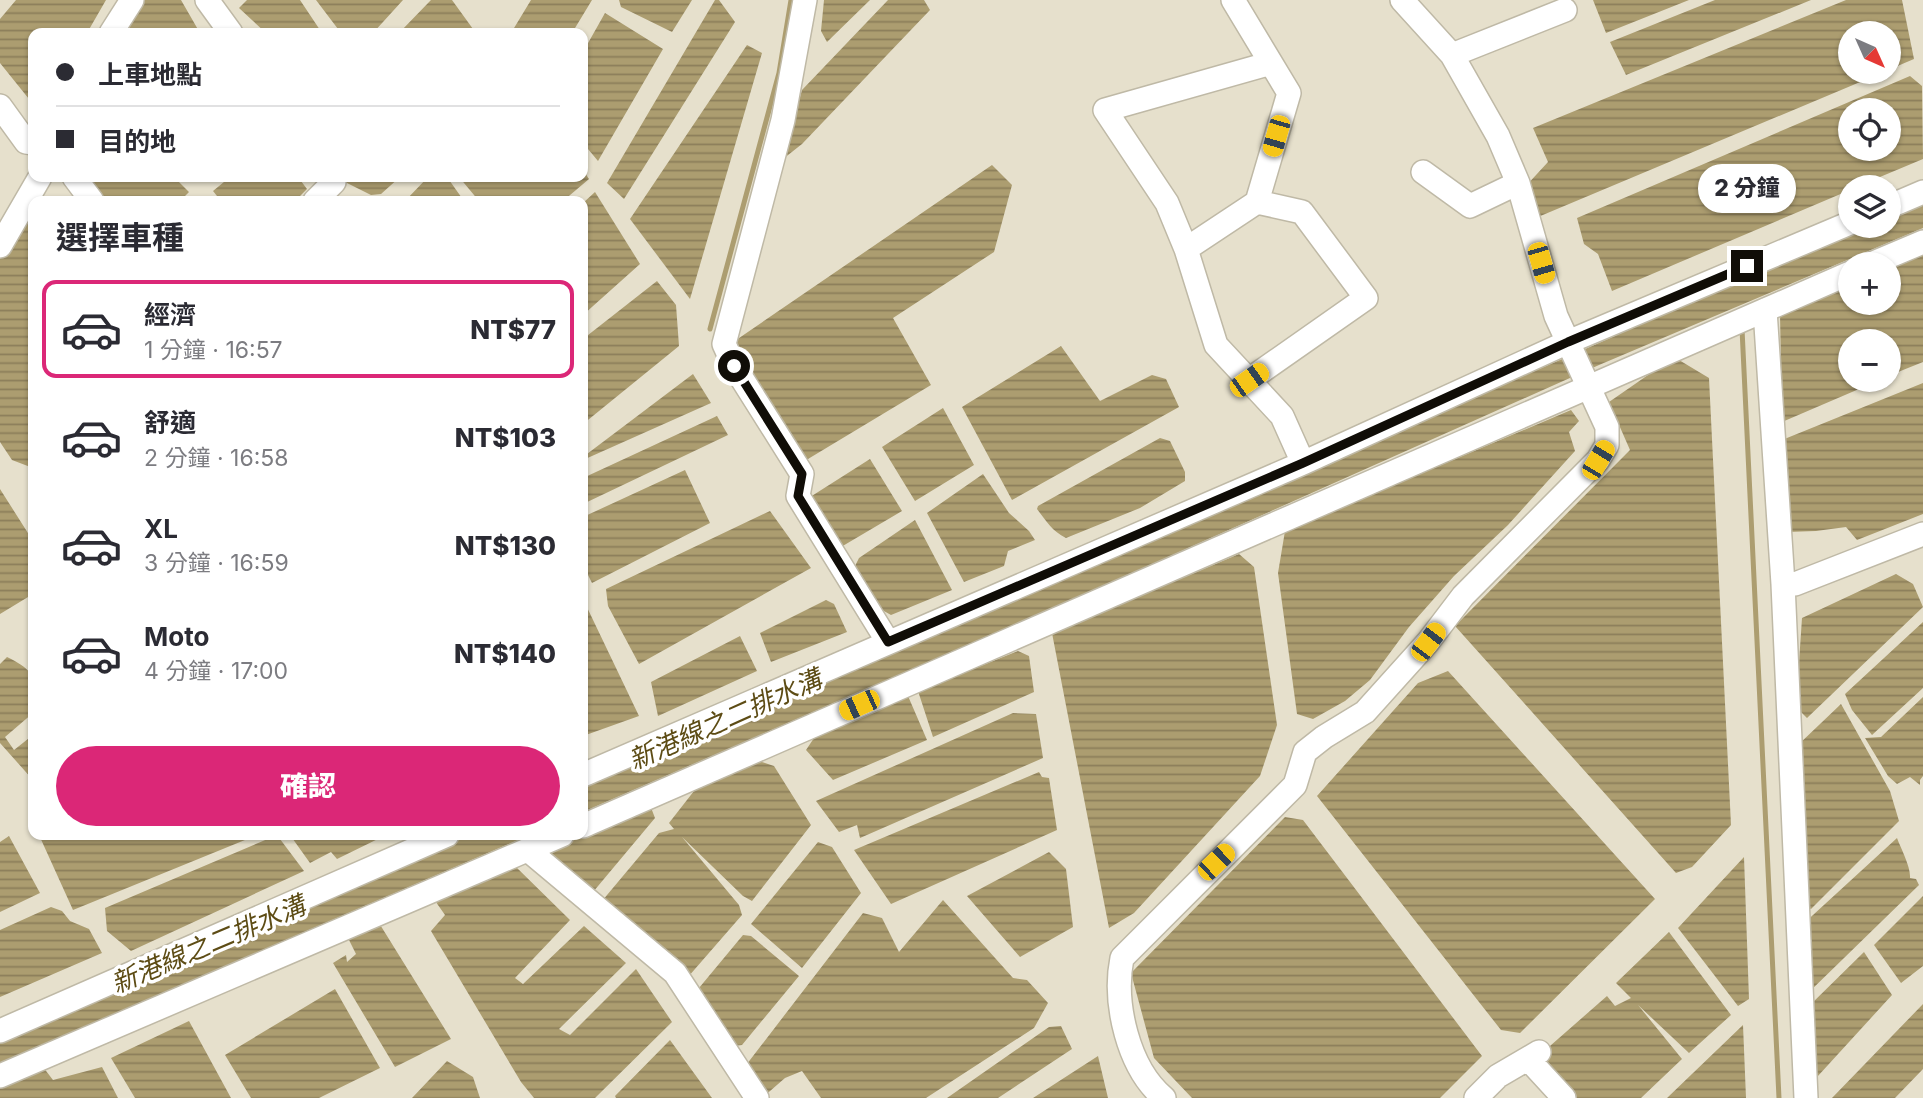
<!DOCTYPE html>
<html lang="zh-TW">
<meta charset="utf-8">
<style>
:root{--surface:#fff;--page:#f7f7f7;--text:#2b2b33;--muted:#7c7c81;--line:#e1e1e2;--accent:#db2777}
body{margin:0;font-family:Inter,"Noto Sans TC",sans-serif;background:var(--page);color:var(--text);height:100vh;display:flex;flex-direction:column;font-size:26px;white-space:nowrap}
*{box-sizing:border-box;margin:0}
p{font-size:23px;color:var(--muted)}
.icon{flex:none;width:38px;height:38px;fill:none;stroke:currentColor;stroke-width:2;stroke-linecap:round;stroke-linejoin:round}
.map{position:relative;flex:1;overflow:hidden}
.details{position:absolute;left:28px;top:196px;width:560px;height:644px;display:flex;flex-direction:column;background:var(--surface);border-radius:14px;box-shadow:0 2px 5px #0004}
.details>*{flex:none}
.guide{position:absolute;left:28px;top:28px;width:560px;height:154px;border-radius:14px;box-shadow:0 2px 5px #0004;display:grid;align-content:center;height:154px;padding:0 28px;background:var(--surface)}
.needle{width:46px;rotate:135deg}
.controls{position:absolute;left:1838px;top:21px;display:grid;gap:14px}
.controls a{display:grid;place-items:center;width:63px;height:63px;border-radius:50%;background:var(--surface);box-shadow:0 2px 5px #0004;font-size:35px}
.end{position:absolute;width:32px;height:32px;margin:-16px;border:9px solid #100d07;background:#fff;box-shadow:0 0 0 4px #fff}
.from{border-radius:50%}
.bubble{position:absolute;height:49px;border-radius:24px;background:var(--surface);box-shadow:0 2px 5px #0004;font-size:23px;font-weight:800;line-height:49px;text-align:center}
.car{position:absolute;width:21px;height:42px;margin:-21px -10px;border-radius:9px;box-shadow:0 0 5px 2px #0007;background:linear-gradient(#f5c518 24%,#345 0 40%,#f5c518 0 76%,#345 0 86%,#f5c518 0)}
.guide b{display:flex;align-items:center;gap:24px;height:66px;font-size:26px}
.guide b+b{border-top:2px solid var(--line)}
.guide i{width:18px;height:18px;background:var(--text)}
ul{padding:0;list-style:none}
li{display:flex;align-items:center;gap:21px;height:98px;margin:0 14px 10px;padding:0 14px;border:4px solid transparent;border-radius:14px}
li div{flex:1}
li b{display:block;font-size:26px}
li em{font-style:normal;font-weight:800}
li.selected{border-color:var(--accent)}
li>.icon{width:63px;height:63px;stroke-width:1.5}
h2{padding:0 28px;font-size:32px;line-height:84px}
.primary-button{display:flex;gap:14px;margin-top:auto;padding:14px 28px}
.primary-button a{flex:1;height:80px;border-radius:42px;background:var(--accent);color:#fff;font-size:28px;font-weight:800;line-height:80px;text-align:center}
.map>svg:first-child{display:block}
</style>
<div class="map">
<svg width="1923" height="1098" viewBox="0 0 1923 1098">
<defs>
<pattern id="water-rules" width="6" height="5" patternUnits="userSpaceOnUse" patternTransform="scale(1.75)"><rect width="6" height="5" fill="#ac9d70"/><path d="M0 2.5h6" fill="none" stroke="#8b7e5a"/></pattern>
</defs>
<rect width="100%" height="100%" fill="#e6e0cc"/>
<!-- water -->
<path fill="url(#water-rules)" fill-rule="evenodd" d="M16 0H106L87 33H33V104L0 63V19Z
M142 0H181L200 33H122Z
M247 0H300L322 33H266L239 8Z
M316 0H403L373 33H341Z
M431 0H452L473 29 469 33H399Z
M531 0H592L572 33H511Z
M619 0H692L672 32 621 7Z
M715 0H719L735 22 624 199 607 183Z
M824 0H870L827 42 821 31Z
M888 0H924L930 10 802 144 783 159 802 90Z
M1593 0H1689L1606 33Z
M1715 0H1811L1626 75 1610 42Z
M1846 0H1902L1914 59 1888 70V33H1850V72H1884L1538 217 1523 189 1548 162 1533 128Z
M605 13 663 49 598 161 583 143V52Z
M747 45 762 53 690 299 630 219Z
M1910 76 1922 86 1923 159 1856 187H1850V190L1612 291 1598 254 1584 244 1577 218ZM1850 110H1888V149H1850Z
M992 165 1012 185 994 252 893 318 931 385 798 465 723 349Z
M583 170 589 179 563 201H479L459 177H583Z
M84 177H174L189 192 180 201H101Z
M230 177H298L307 189 295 201H221L213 191Z
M347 177H400L381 194 371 195 343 181Z
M428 177H447L464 201H405Z
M595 192 640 264 583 315V203Z
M1923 199V228L1599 365 1067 602 583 812V784L1583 350 1863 226H1888V214Z
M33 204V468L12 460 0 442V259Z
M1923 252V362L1888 376V341H1850V380H1880L1782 422 1780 314 1850 284V303H1888V267Z
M657 281 676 305 679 346 583 424V339Z
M1061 346 1100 401 1152 375 1166 379 1179 407 1012 500 962 407Z
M1674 357 1709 378 1731 825 1692 867 1676 873 1455 626 1630 450 1609 402Z
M693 374 711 403 583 460V457Z
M1923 383V514L1857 540 1846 527 1816 531 1787 532 1782 440Z
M943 408 974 465 915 501 882 447Z
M1571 410 1579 421 1569 432 1575 451 1508 525 1454 576 1409 627 1370 680 1345 701 1313 719 1297 714 1278 573 1285 531Z
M717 416 728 435 583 504V478Z
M1160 438 1170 441 1185 472V481L1140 508 1066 538C1052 531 1047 522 1037 509L1038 506Z
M870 459 902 511 841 547 807 499Z
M685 470 710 523 592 583 583 565V517Z
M983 474 1009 513 1029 531 1035 540 1008 551 1004 566 964 582 927 513Z
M0 489 33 541V594L0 614Z
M770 511 811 568 639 664 608 606 606 589Z
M915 520 952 590 891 615 875 606 854 568 859 558Z
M1239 554 1254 567 1277 725 1260 776 1134 913 1109 928 1052 633Z
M1896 574 1913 584 1923 607 1807 718 1796 707 1802 618Z
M583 599 639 716 583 736Z
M826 600 834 604 847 632 771 662 760 633Z
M1923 622V688L1872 735 1852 710 1845 694Z
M740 636 757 671 658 716 651 682Z
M1018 651 1029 656 1034 692 933 737 918 691Z
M7 657C40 673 33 679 33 713L5 737 14 750 33 735V780L0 743V664Z
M1448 671 1655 899 1520 1033 1501 1030 1317 796 1418 683Z
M908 696 927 740 833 780 806 750 816 735Z
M1923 697V776L1920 780V785L1910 777 1897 784 1888 776 1865 738 1881 737Z
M1841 704 1890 791 1899 821 1811 909 1798 904V745Z
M1013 713 1036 714 1043 758 860 838 857 825 839 832 816 801Z
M756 760 774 766 811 825 752 901 743 896 682 837 739 905 742 915 688 977 602 901 659 833 674 829 669 823 701 782Z
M1039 772 1042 777 1049 778 1057 830 891 904 854 850Z
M650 805 655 818 588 898 542 852Z
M1285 817 1303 820 1482 1056 1440 1098H1192L1154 1058 1131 973Z
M39 835H257L73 910Z
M277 835 304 871 131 951 107 931 105 908Z
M290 835H386L337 859 331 852 310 863Z
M466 835H530L0 1063V1038Z
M9 836 40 893 0 912V842Z
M1897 838C1901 849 1911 867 1910 878L1916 879 1919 885 1806 995 1801 926Z
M818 842 832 847 861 893 802 968 751 924Z
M1049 852 1066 869 1073 927 1020 957 967 896Z
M1744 857 1749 999 1738 1006 1678 928Z
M515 866 570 920 515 978 523 984 584 926 626 963 559 1029 570 1035 636 969 672 1022 595 1098H534L521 1082 431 931 445 915 431 895Z
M1923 896V966L1901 983 1874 945Z
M943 900 1013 978 1027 980 1048 1003 1034 1028 926 1098H821L802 1071 785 1078 762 1098 740 1073 863 913 882 918 899 952Z
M51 907 62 911 70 921 89 929 102 953 0 997V930Z
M379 923 451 1039 395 1067 333 963 346 955 347 962 356 954 347 936Z
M1669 932 1731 1015 1689 1053 1638 1005 1682 1059 1641 1098H1566L1539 1069 1542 1053 1607 996 1615 1006 1631 998 1616 983Z
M743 935 751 936 799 976 742 1045 724 1047 694 994Z
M1864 952 1892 995 1807 1088V1008Z
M335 989 380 1068 319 1098H251L225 1055Z
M1923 1004V1069L1895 1098H1832Z
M189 1021 231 1098H135L111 1058Z
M1743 1025 1746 1098H1667Z
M1061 1026 1072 1049 998 1098H947L1049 1027Z
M670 1040 712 1098H616L615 1096Z
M1098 1056 1108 1098H1033Z
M447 1061 473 1077 480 1098H412Z
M43 1067 53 1080 102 1067 118 1098H0V1086Z"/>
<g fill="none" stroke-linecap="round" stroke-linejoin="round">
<!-- stream -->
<path stroke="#ac9d70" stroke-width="5" d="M710 329 779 73 791 0
M1742 329 1779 1098"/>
<!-- minor casing -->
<g stroke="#bfb9a6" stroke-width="26">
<path id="minor" d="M207 0 231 33
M805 0 783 120 724 344 734 366 802 474 798 496 888 642
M1233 0 1289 93 1257 202
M111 33 132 0
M1452 55 1565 10
M1271 63 1105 110 1167 203 1186 249 1216 345 1282 416 1303 463
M0 106 26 142 33 143
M1423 172 1470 206 1518 183
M74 177 92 201
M315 201 334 182
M1888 207 1923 192
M0 246 40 177
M1186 249 1257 202 1302 212 1366 298 1249 380
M1871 264 1923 242
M1765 310 1783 584H1795L1923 534
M1783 584 1806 1098
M583 775 1303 463 1568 342 1850 223
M583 826 1850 273
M528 850 675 973 757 1098
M0 1031 447 835
M1528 1059 1564 1098
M0 1076 562 835
M1164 1098C1128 1068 1113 1003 1122 958L1295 785 1305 752 1324 737 1365 712 1428 642 1463 596 1598 460 1607 445V427L1556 316 1518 183 1498 136 1452 55 1402 0
M1476 1098 1498 1076 1539 1052"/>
</g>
<!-- minor -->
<use href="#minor" stroke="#fff" stroke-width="23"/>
</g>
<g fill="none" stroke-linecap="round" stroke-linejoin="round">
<!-- route -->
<path stroke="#100d07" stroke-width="9" d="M734 366 802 474 798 496 888 642 1303 463 1568 342 1747 266"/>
</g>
<g text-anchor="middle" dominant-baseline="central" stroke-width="7" stroke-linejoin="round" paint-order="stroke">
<!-- water labels -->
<g font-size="26" font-style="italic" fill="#5d4c15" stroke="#fff">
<text transform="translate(725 719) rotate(-24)">新港線之二排水溝</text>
<text transform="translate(208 944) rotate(-23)">新港線之二排水溝</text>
</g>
</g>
</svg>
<div class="controls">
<a><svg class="needle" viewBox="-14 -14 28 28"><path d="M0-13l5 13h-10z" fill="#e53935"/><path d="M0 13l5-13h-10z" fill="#7c7c81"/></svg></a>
<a><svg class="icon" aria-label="locate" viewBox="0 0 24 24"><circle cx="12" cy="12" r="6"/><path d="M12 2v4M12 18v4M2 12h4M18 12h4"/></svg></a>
<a><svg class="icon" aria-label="layers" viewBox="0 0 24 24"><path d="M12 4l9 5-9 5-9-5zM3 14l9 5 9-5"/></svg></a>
<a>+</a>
<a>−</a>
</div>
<i class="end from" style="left:734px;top:366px"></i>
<i class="end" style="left:1747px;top:266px"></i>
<div class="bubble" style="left:1698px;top:164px;width:98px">2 分鐘</div>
<i class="car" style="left:1276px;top:136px;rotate:196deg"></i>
<i class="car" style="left:1541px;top:263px;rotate:164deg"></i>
<i class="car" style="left:1249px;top:380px;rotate:55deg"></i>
<i class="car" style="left:1598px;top:460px;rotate:31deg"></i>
<i class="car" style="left:1428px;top:642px;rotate:37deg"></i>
<i class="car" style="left:859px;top:705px;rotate:246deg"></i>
<i class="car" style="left:1216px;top:862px;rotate:46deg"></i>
<div class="guide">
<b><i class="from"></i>上車地點</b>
<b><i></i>目的地</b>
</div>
<section class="details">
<h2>選擇車種</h2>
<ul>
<li class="selected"><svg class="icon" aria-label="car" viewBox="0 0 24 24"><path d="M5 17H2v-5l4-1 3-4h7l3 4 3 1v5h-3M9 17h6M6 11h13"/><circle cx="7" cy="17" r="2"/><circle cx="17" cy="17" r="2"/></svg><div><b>經濟</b><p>1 分鐘 · 16:57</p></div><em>NT$77</em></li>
<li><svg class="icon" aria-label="car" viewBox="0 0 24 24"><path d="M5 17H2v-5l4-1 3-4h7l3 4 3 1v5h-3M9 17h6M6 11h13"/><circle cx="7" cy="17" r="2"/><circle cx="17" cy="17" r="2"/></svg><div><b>舒適</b><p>2 分鐘 · 16:58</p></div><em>NT$103</em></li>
<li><svg class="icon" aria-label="car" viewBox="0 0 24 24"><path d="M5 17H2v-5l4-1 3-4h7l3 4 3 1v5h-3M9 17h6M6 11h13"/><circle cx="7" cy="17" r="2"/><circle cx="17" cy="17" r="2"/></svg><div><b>XL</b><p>3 分鐘 · 16:59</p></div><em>NT$130</em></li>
<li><svg class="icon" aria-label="car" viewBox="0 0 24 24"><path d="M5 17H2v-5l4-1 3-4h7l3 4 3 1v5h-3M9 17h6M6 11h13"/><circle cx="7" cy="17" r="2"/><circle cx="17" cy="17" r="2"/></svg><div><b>Moto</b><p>4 分鐘 · 17:00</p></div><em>NT$140</em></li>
</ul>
<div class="primary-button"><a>確認</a></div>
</section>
</div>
